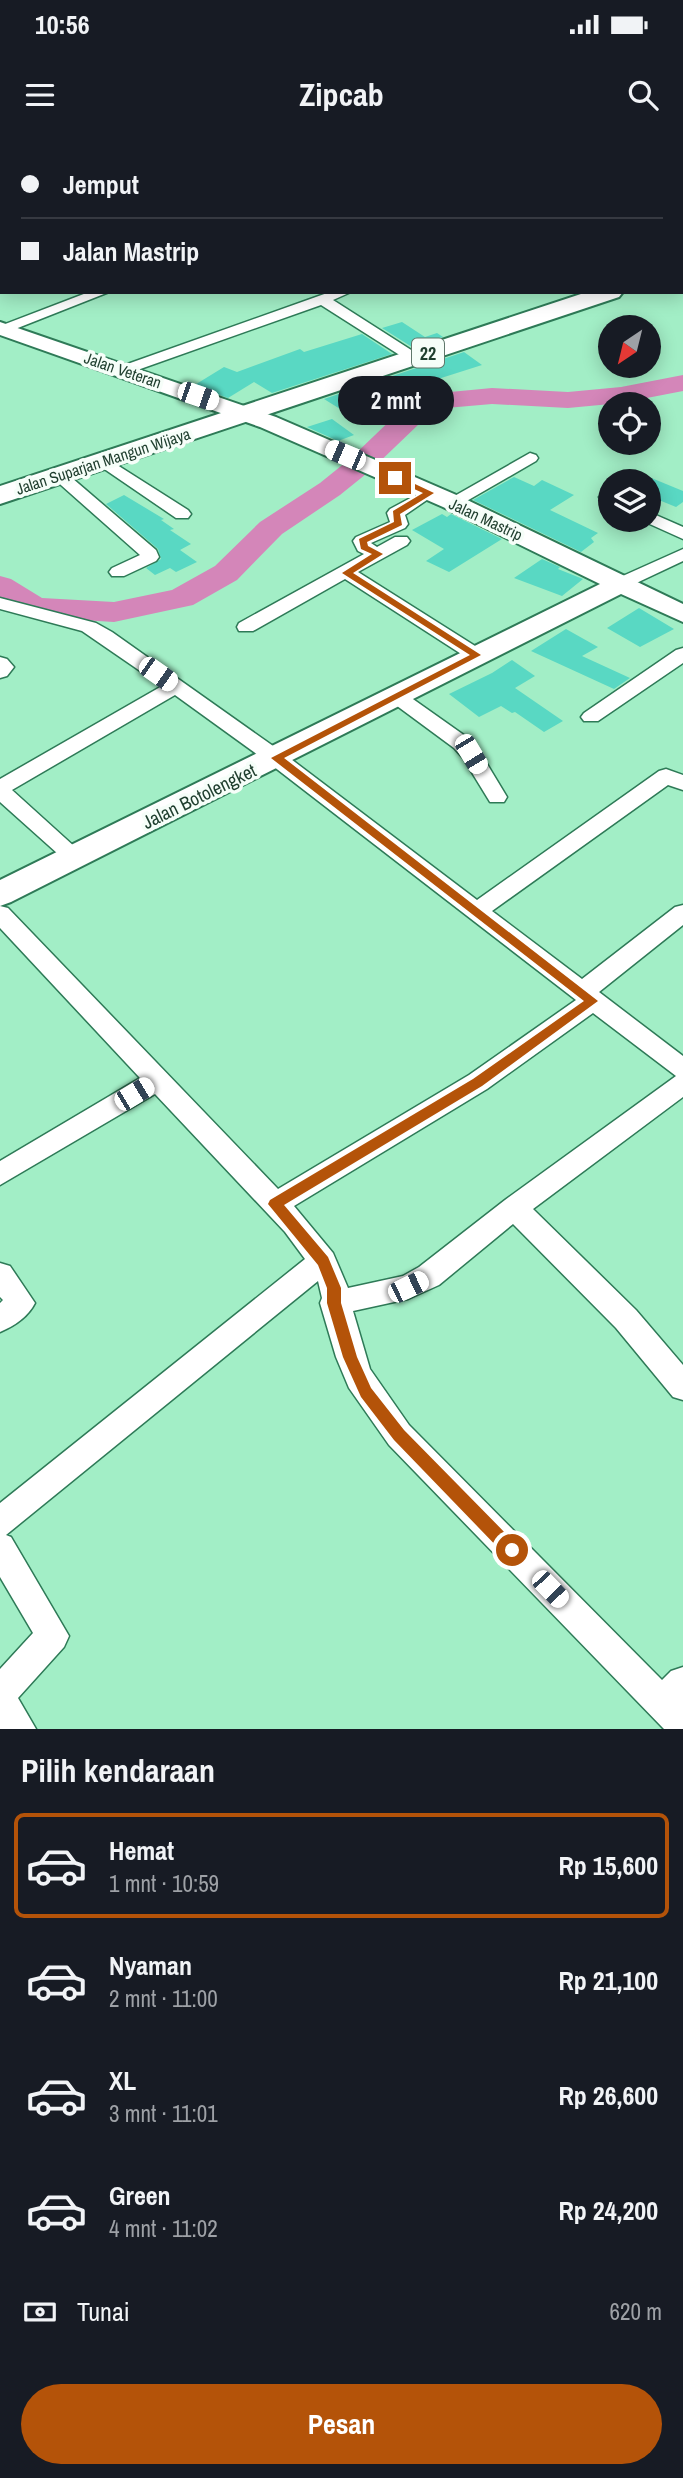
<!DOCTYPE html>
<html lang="id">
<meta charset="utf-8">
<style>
:root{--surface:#171b24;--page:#242831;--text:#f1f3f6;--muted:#9ea1a6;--line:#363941;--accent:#b45309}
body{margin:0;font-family:"Archivo Narrow",sans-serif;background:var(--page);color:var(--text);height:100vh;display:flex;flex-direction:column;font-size:26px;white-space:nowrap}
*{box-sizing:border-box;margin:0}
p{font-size:23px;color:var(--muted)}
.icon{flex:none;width:38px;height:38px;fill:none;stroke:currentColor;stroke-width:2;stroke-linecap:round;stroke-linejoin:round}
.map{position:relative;height:1589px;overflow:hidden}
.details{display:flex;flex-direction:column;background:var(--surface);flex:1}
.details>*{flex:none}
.guide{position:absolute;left:0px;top:0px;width:684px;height:154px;box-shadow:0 4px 18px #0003;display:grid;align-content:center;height:154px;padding:0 21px;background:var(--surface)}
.needle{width:46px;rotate:215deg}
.fabs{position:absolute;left:598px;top:175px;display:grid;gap:14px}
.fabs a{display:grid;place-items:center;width:63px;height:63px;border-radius:50%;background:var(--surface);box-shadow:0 4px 18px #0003;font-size:35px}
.end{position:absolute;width:32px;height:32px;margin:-16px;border:9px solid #b45309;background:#fff;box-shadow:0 0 0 4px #fff}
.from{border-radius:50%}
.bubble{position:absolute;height:49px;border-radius:24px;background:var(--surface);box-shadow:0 4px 18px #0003;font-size:23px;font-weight:700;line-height:49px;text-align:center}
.car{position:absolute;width:21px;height:42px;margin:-21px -10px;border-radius:9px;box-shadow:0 0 5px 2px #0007;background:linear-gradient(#fff 24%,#345 0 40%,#fff 0 76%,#345 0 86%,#fff 0)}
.guide b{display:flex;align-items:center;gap:24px;height:66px;font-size:26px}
.guide b+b{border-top:2px solid var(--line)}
.guide i{width:18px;height:18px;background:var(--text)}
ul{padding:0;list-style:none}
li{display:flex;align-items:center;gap:21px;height:105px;margin:0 14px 10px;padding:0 7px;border:4px solid transparent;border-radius:10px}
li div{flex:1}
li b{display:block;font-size:26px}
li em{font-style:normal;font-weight:700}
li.current{border-color:var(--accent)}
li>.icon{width:63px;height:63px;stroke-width:1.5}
h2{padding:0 21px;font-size:32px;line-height:84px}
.pay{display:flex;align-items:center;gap:18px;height:77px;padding:0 21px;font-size:26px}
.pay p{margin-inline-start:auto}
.cta{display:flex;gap:14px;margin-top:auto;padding:14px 21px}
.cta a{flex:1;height:80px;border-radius:42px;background:var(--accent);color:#fff;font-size:28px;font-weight:700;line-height:80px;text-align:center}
.status{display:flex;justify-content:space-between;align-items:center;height:49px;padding:0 35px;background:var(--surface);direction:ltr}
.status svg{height:19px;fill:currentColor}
header{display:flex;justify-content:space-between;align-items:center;height:91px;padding:0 21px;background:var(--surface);font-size:32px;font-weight:700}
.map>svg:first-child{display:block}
</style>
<div class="status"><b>10:56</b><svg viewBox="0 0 49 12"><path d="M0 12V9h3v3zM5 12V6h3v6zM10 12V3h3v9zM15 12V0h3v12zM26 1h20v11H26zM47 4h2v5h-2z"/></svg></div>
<header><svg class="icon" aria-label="menu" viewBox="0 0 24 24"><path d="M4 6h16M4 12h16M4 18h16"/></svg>Zipcab<svg class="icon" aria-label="search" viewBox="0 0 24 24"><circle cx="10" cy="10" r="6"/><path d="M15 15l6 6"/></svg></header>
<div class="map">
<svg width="683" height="1589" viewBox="0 0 683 1589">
<rect width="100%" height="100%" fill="#a2eec6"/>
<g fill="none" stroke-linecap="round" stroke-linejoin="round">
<!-- river -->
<path fill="#d486b9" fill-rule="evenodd" d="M683 235V251L621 263 568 268 492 264 446 268 419 284 371 330 340 355 282 394 237 440 193 465 114 482 35 477 24 474 0 460V436L11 439 42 458 114 462 172 450 215 426 260 382 320 343 351 318 399 272 429 254 492 248 568 252 621 247Z"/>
</g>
<!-- building -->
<path fill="#59d8c3" d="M402 182 425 197 437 193 443 197 412 207 382 188Z
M362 194 392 214 272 253 254 242 228 258 193 246 224 227 237 232 300 209 304 212Z
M464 212 482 225 394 253 401 258 353 277 324 259Z
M332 279 354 295 338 301 307 287Z
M514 337 534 346 542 340 574 355 550 370 598 393 591 398 594 402 581 412 473 360Z
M649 337 683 351V362L676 367 649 356Z
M124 355 164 379 161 380 174 389 170 390 191 404 180 410 197 422 176 432 170 428 155 435 146 428 161 419 158 409 106 364Z
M442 374 447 377 451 374 502 399 449 432 426 421 444 409 412 390Z
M542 419 560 427 558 429 583 439 562 456 514 438Z
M639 468 674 489 640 507 607 488Z
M566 489 598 507 582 516 630 538 614 549 531 511Z
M512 520 535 536 515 548 563 581 544 592 515 572 512 573 501 566 479 577 449 554 492 533Z"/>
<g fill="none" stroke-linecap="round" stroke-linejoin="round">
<!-- lane casing -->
<g stroke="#2e7a57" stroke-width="9">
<path id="lane" d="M14 0 16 2"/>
</g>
<!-- street casing -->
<g stroke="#2e7a57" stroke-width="3">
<path id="street" d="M69 0H87L68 2Z
M123 0H137L138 2H124Z
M194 0H210L193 2Z
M280 0H295L279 2Z
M362 0H378L361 2Z
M0 14H2V22H0Z
M682 37 683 38V46H682Z
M682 61H683V69H682Z
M0 63 2 64V72L0 71Z
M682 80H683V88H682Z
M0 107H2V115H0Z
M89 152H109L0 195V186Z
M330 152H351L333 160 419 215 421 218 419 221H409L321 165 129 233 124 235 116 230 119 227Z
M530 313 536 315 538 318 536 321 458 366H446L444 362Z
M103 316 188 370 191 374 188 378H176L97 324 95 321 97 318Z
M59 330 65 332 156 410 159 417 156 421 124 436H112L109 432 112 428 140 415 53 338 51 335 53 332Z
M429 348 437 353 405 375 408 384 405 388 371 403 377 407 395 397H407L410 401 407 405 358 432 483 511 485 515 483 519H469L345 439 253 491H239L237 487 239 483 364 414 358 411 353 401 356 397 390 382 387 373 390 369Z
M607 352 611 353V363L601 361 599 357Z
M649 372 683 387V399L643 381 649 380Z
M683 409V421L628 447 622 448 613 443 616 439Z
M0 458 96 483 112 492 283 613 477 760 659 631 666 629 683 635V650L668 645 492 771 582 839 675 767 683 765V785L599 852 683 916V957L533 1069 636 1170 683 1225V1260L673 1257 616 1188 513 1084 439 1145 408 1159 353 1171 370 1229 409 1285 662 1540 671 1531 683 1527V1589H664L389 1305 349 1248 336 1217 320 1163 322 1158 318 1141 6 1395 11 1397 69 1496 64 1507 18 1558 36 1589H0V1529L33 1493 0 1437V1363L305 1119 285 1092 155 954 0 1045V1021L140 938 0 788V766L8 768 278 1049 469 935 576 860 269 623 175 555 12 650 86 717 83 722 75 725 67 722 0 662V639L162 546 82 491 0 469ZM593 873 676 936 505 1060 419 1127 403 1136 348 1148 333 1113 294 1066 487 949Z
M683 508V523L598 581H584L581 577 584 573 676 510Z
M0 517 7 519 14 527 7 536 0 538Z
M396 550 403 552 468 598 478 609 507 657 504 662H490L463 618 454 608 389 560 386 556 389 552Z
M0 1123 10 1126 35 1163C28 1177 14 1186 0 1192V1163L3 1160 0 1157Z"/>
</g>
<!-- secondary casing -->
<g stroke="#2e7a57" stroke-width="4">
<path id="secondary" d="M0 182 276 277 461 357 683 464V482L621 454 11 762 0 766V740L600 444 443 367 260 287 0 195Z"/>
</g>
<!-- highway casing -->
<g stroke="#2e7a57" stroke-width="4">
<path id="highway" d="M682 121H683V135H682Z
M587 152H623L619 157 0 364V346Z"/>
</g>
<!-- lane -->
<use href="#lane" stroke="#fff" stroke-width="7"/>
<!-- street -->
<use href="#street" fill="#fff" fill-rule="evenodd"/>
<!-- secondary -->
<use href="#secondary" fill="#fff" fill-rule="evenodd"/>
<!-- highway -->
<use href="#highway" fill="#fff" fill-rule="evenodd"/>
</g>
<!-- route -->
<path fill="#b45309" d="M392 336H398L434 353 400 374 402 385 367 402 368 406 383 414 353 433 481 515 284 618 598 861 482 946 284 1065 328 1117 341 1148V1163L357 1217 371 1248 404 1290 517 1405 520 1410 517 1416 512 1418 506 1416 394 1300 361 1257 343 1217 327 1163V1148L318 1125 268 1064 270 1060 473 939 584 861 271 618 470 515 342 433 372 414 361 409 359 399 394 382 393 371 423 353 392 339Z"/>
<g text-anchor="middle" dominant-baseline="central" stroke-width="7" stroke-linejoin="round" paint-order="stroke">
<!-- far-street labels -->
<g font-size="16" fill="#1f3e2e" stroke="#f6fef9">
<text transform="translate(123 230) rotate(19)">Jalan Veteran</text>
<text transform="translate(103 321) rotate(-18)">Jalan Suparjan Mangun Wijaya</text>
<text transform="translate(486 379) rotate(25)">Jalan Mastrip</text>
</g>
<!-- shield labels -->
<rect fill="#f6fef9" stroke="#60786b" stroke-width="2" x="412" y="198.5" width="32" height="29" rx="5"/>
<g font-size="18" font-weight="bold" fill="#1f3e2e">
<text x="428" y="213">22</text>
</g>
<!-- street labels -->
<g font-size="19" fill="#1f3e2e" stroke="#f6fef9">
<text transform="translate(199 656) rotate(-26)">Jalan Botolengket</text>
</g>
</g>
</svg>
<div class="fabs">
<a><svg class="needle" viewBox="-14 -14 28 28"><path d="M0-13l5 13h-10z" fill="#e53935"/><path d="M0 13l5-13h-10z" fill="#9ea1a6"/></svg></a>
<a><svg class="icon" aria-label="locate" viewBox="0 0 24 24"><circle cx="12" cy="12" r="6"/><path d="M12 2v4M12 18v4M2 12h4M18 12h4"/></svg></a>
<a><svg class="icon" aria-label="layers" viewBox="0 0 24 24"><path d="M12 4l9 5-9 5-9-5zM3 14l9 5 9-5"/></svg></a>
</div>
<i class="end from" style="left:512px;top:1410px"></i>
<i class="end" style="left:395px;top:338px"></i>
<div class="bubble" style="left:338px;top:236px;width:116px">2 mnt</div>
<i class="car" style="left:198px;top:256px;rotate:109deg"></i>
<i class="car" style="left:345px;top:315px;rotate:293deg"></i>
<i class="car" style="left:158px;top:534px;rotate:125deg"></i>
<i class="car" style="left:471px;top:614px;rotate:149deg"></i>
<i class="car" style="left:134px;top:954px;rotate:59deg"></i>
<i class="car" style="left:408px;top:1147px;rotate:64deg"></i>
<i class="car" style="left:550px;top:1449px;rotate:136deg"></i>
<div class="guide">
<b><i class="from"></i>Jemput</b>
<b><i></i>Jalan Mastrip</b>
</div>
</div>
<section class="details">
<h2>Pilih kendaraan</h2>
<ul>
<li class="current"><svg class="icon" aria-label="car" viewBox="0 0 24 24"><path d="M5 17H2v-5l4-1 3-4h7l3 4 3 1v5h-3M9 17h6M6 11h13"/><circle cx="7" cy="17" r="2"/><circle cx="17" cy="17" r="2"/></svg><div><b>Hemat</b><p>1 mnt · 10:59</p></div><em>Rp 15,600</em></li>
<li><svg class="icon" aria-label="car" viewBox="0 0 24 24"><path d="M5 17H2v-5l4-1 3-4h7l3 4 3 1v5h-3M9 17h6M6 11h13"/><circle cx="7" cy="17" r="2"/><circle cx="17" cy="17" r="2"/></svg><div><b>Nyaman</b><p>2 mnt · 11:00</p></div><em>Rp 21,100</em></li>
<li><svg class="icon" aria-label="car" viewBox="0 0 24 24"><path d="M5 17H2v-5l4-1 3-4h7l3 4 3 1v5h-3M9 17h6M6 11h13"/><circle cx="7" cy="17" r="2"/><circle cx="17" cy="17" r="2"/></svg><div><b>XL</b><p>3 mnt · 11:01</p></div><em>Rp 26,600</em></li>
<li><svg class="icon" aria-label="car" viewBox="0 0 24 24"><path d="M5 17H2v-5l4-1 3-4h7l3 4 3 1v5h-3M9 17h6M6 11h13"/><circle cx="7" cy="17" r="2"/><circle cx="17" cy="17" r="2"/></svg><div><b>Green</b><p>4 mnt · 11:02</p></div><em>Rp 24,200</em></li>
</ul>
<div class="pay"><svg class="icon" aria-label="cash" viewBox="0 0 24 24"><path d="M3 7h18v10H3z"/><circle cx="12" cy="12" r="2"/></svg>Tunai<p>620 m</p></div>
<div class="cta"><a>Pesan</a></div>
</section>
